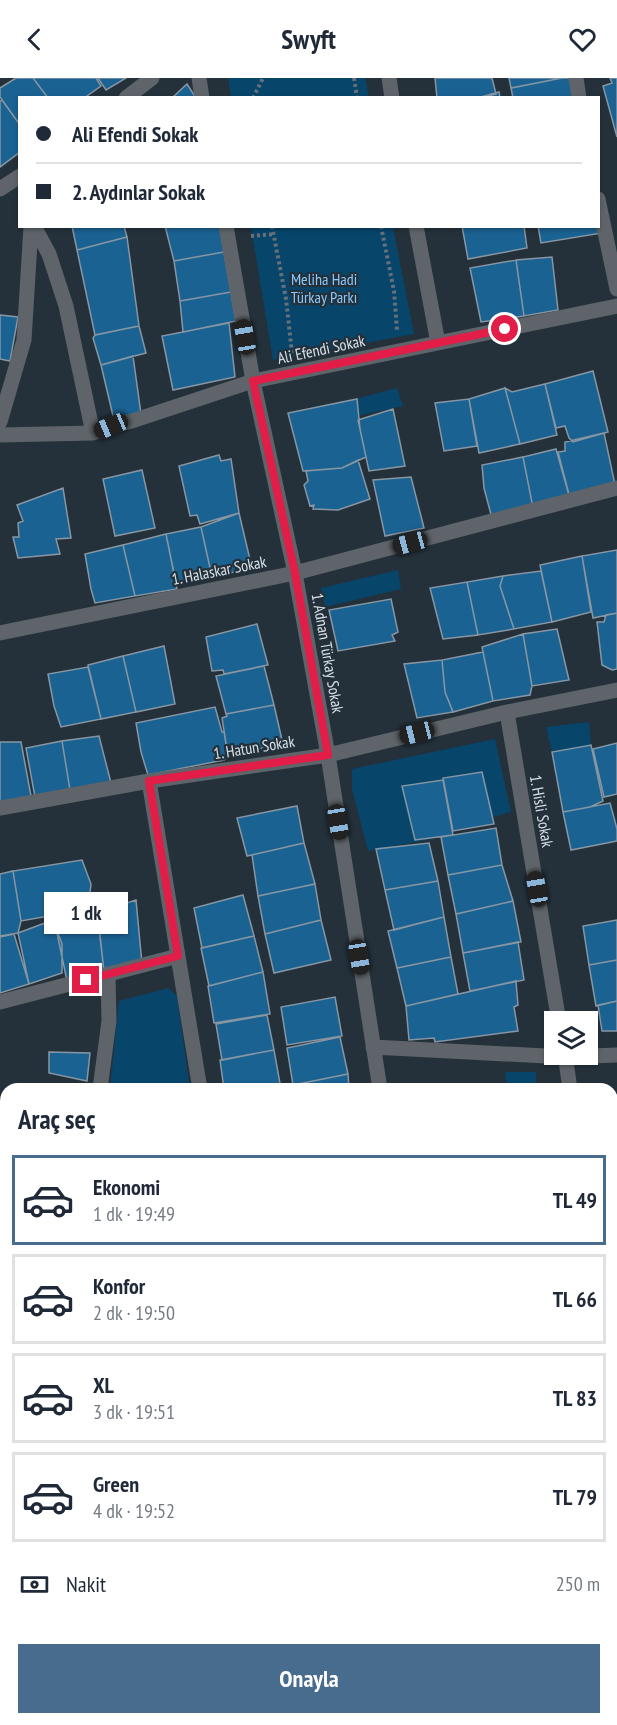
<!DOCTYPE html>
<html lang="tr">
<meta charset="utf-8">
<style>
:root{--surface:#fff;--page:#f6f6f7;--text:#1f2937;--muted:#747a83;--line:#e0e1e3;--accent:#476c8d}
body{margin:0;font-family:"PT Sans Narrow",sans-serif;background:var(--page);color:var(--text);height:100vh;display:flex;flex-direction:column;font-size:22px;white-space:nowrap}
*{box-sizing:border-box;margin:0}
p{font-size:20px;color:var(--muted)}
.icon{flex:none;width:33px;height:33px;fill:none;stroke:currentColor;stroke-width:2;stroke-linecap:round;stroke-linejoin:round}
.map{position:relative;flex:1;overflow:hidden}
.sheet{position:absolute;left:0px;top:1005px;width:618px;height:642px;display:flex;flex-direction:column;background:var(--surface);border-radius:18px 18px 0 0;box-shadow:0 2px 4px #0004}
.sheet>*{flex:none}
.banner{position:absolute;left:18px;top:18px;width:582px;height:132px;border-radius:0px;box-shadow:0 2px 4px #0004;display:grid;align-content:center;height:132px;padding:0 18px;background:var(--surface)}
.fabs{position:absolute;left:544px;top:933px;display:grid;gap:12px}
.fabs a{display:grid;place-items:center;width:54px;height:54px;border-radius:0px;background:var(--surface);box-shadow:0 2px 4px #0004;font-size:30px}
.end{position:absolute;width:27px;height:27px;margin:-14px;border:8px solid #e11d48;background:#fff;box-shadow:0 0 0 3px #fff}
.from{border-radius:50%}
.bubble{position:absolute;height:42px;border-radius:0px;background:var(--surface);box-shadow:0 2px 4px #0004;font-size:20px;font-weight:700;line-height:42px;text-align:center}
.car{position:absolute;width:18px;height:36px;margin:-18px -9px;border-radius:8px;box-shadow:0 0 4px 2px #0007;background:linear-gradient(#222 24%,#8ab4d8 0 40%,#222 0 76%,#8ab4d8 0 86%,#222 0)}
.banner b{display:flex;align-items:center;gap:21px;height:57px;font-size:22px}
.banner b+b{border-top:2px solid var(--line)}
.banner i{width:15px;height:15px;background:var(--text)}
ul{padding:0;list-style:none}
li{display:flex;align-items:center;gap:18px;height:90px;margin:0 12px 9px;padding:0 6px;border:3px solid var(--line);border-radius:0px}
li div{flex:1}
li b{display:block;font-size:22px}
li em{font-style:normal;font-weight:700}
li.current{border-color:var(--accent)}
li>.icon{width:54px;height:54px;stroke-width:1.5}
h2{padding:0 18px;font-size:27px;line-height:72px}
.pay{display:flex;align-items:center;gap:15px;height:66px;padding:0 18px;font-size:22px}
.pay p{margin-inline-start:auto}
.button{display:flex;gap:12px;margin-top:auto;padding:12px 18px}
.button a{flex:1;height:69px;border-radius:0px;background:var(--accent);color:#fff;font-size:24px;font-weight:700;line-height:69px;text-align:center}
header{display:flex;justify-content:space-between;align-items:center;height:78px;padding:0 18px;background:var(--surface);font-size:27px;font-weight:700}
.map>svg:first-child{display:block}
</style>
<header><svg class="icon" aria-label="back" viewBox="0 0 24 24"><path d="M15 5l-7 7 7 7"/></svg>Swyft<svg class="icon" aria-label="heart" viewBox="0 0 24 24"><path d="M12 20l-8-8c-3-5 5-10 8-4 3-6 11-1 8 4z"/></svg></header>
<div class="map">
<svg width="617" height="1647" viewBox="0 0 617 1647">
<rect width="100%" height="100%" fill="#24313b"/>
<!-- green -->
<path fill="#07456b" d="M228 0H365L369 19H231Z
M251 149H393L414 256 273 282Z
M397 310 403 328 292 352 288 335 356 321Z
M398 492 401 511 325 529 321 510Z
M589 644 591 667 552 674 546 649Z
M495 661 511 734 493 739 452 746 453 757 368 773 352 711V691Z
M168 910 177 918 190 1011H110L119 923Z
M505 994H536V1011H507Z
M617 1158V1218L612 1178V1159Z"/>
<!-- building -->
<path fill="#1a6292" stroke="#8796a2" stroke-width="1.5" d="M16 0H33L48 20H20V47L0 19V10Z
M33 0H96L101 8 84 20H48Z
M98 0H126L106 12Z
M435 0H492L496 16 481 20H437Z
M509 0H562L511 10Z
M562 0H571L575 20H513L511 10Z
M610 0H617V59L603 8 612 5Z
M187 6 196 20H172Z
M499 14 500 20H477Z
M2 22 20 47V74L0 89V23Z
M72 148H124L127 159 77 172Z
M165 148H220L224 174 174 183Z
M462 148H524L527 170 468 181Z
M538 148H598L602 155 541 165Z
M127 159 139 248 95 257 77 172Z
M224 174 231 214 180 223 174 183Z
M552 179 558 232 524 238 516 182Z
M516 182 524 238 481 244 470 190Z
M231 214 236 243 183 254 180 223Z
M0 237 18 239 10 283 0 281Z
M229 245 235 299 173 312 162 258Z
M139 248 146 275 101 287 93 260 95 257Z
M133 278 141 336 114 342 101 287Z
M593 293 608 354 573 364 569 360 565 348 556 350 545 306Z
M545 306 557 357 520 366 505 310 512 314Z
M505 310 520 366 479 375 469 321Z
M357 321 360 351 366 379 342 390 303 393 288 335Z
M469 321 477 368 444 373 435 325Z
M393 331 405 388 369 393 358 342Z
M604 355 617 416 572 428 558 374 565 373V364Z
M556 371 572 428 534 435 523 379Z
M219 377 221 383 231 381 239 435 200 446 197 437 190 438 179 388Z
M523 379 534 435 493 444 484 410 482 387Z
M358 382 370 421 338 432 313 431 314 427 310 428 304 407 308 403 306 393 342 390Z
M142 392 155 450 115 458 103 401Z
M411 399 424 450 385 458 373 402Z
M63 410 71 460 56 461 60 476 18 480 13 459H19L18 445 23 443 17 427Z
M239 435 252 490 212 499 201 449Z
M201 449 212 499 176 505 166 456Z
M166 456 177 511 135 518 123 467Z
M123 467 135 518 95 525 91 511 85 476Z
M617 472V535L593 540 582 478Z
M582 478 591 534 552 544 540 487Z
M541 493 552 544 514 551 500 508 503 498Z
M503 498 500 508 514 551 478 557 467 504Z
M467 504 478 557 443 561 430 510Z
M391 521 398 554 392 557 395 563 338 573 329 532Z
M617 535V591L612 592 602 587 597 544H604L606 537Z
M257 546 268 587 224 596 223 592 212 593 206 559Z
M557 551 569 602 532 608 523 556Z
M523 556 532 608 530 617 493 623 482 569Z
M164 568 175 626 136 634 123 578Z
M483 574 493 623 453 634 445 614 442 582Z
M123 578 136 634 101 641 88 587Z
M442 582 445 614 453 634 417 640 404 586Z
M264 588 274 627 226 636 216 598Z
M88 589 101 641 61 649 54 628 48 596Z
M274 627 282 662 280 666 228 678 222 640 227 638 226 636Z
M215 629 222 654H224L228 678 224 682 148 697 141 674 136 645Z
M99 658 111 705 70 712 62 663Z
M62 663 70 712 35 719 26 670Z
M0 664H21L31 718 0 724Z
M617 665V716L604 719 593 671Z
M591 667 603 723 590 729 563 734 552 674Z
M482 694 494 746 453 753 443 700Z
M443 702 453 757 415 762 402 708Z
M610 725 617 751V763L571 772 563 734Z
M297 728 304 765 247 778 237 740Z
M496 750 502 787 448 797 441 759Z
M304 765 315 806 258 818 252 777Z
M429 765 438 803 385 812 376 771Z
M82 782 91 806 88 831 21 843 13 793Z
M502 787 513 823 456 836 448 797Z
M13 793 21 843 18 855 0 858V796Z
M438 803 444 839 394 852 385 812Z
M315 806 321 842 265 856 258 818Z
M243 817 254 858 202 870 194 830Z
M136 822 142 886 104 893 98 839 115 837 114 829Z
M513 823 521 864 463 875 456 836Z
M444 839 451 879 397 890 388 853Z
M53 842 62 866V895L29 906 18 855Z
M321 842 331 882 274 895 265 856Z
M617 842V882L589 887 583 848Z
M98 843 104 893 67 903 56 850Z
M14 856 29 906 0 915V859Z
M254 858 263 894 209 908 201 870Z
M518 864 524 902 470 913 463 875Z
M451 879 458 916 406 928 397 890Z
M617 882V923L596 928 589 887Z
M263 894 270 936 214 945 208 908Z
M516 903 518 927 514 929 518 953 435 964 434 960 409 962 406 928Z
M335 919 342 958 287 967 281 929Z
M617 923V953H602L598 927Z
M267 937 274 972 222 982 216 946Z
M340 959 348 996 293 1007 287 970Z
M274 972 281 1011H224L220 982Z
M49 974 90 975 87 1003 49 995Z
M348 996 349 1011H294L293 1007Z
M0 1106 6 1107 4 1190H0Z"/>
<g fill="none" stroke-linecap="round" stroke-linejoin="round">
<!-- path -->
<path stroke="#667179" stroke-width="4" stroke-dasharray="3 3" stroke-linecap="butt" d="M354 0 357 20
M253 20 263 0
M272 148 286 221 292 275
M381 148 394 213 397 252
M251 158 274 156"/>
<!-- minor -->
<path stroke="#5e6469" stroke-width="15" d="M199 0 202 20
M389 0 392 20
M126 20 152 0
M0 111 20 98
M34 148 49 176 66 228 93 355
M226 148 253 303 295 495 328 677 380 1011
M416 148 438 265
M0 344 24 262 31 148
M0 357 93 355 111 348 132 343 253 303 617 228
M0 555 295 495 617 410
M507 634 559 944
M149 703 200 1011
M0 730 149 703 328 677 507 634 617 612
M0 924 178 878
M373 969 565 979 617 977
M565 976 570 1011
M100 1011 109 943 108 896
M612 1278 614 1291
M0 1482 6 1467
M417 1641V1647
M219 1645 405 1647
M64 1647 66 1641"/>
<!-- tertiary -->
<path stroke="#5e6469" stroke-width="15" d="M576 0 579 20
M598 121 617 211
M612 1290 617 1291
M0 1324 6 1323"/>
</g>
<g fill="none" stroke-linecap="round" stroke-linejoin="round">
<!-- route -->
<path stroke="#e11d48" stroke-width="8" d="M86 902 178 878 149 703 328 677 295 495 253 303 505 251"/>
</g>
<g text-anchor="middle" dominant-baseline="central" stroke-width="4.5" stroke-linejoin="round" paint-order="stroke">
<!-- park labels -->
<g font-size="16" fill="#8ac8fa" stroke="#24313b">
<text x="324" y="201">Meliha Hadi<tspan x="324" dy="18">Türkay Parkı</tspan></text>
</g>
<!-- street labels -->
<g font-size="16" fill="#d9e1e7" stroke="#24313b">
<text transform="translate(321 271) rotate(-12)">Ali Efendi Sokak</text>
<text transform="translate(219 492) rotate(-11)">1. Halaskar Sokak</text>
<text transform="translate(328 575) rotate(80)">1. Adnan Türkay Sokak</text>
<text transform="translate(254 669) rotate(-9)">1. Hatun Sokak</text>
<text transform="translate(542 733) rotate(80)">1. Hisli Sokak</text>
</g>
</g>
</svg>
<div class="fabs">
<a><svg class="icon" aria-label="layers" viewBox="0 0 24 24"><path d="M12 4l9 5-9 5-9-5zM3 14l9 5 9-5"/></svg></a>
</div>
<i class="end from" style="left:505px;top:251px"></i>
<i class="end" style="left:86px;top:902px"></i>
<div class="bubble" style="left:44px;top:814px;width:84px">1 dk</div>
<i class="car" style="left:245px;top:259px;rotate:350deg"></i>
<i class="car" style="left:111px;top:348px;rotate:247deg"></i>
<i class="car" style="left:410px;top:465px;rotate:255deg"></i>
<i class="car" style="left:417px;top:655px;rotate:256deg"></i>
<i class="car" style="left:338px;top:744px;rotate:171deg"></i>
<i class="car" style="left:537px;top:811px;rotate:350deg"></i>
<i class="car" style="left:359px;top:879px;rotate:171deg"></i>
<div class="banner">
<b><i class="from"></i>Ali Efendi Sokak</b>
<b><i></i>2. Aydınlar Sokak</b>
</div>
<section class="sheet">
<h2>Araç seç</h2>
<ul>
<li class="current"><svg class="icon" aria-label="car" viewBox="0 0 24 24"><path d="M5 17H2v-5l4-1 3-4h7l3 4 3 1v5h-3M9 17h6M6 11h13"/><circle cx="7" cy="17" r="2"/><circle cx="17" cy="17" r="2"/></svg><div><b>Ekonomi</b><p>1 dk · 19:49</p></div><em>TL 49</em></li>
<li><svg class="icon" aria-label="car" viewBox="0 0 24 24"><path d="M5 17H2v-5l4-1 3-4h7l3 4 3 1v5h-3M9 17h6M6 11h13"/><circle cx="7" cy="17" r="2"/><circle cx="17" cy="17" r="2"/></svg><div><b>Konfor</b><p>2 dk · 19:50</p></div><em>TL 66</em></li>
<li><svg class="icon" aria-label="car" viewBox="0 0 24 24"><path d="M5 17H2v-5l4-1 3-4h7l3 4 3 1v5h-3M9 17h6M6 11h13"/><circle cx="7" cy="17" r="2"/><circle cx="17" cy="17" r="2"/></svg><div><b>XL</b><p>3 dk · 19:51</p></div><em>TL 83</em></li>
<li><svg class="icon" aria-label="car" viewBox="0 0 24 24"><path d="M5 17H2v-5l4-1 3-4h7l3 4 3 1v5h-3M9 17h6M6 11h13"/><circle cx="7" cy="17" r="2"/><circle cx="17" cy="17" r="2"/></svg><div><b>Green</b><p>4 dk · 19:52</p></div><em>TL 79</em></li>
</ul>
<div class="pay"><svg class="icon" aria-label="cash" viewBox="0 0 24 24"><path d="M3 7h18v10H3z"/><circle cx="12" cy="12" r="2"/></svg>Nakit<p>250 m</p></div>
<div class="button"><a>Onayla</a></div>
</section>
</div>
